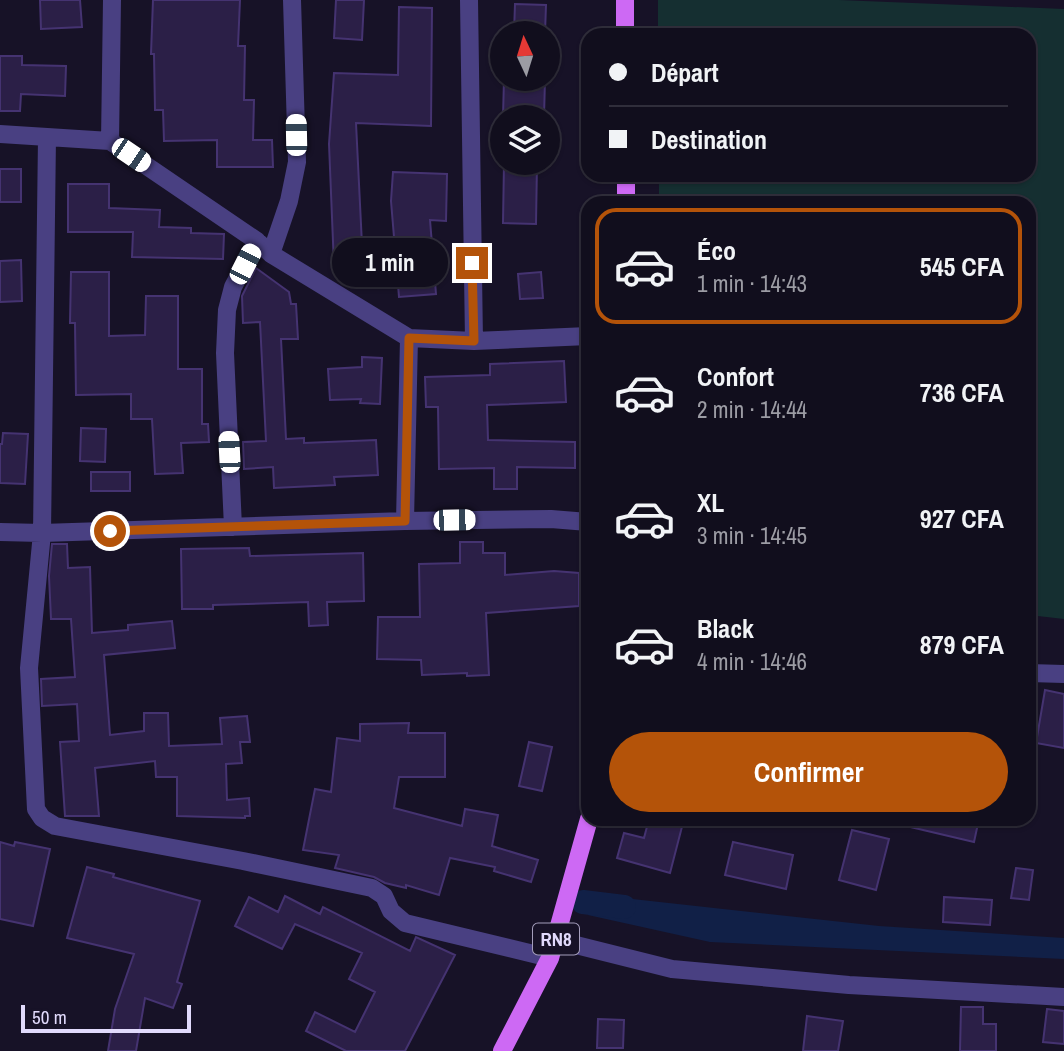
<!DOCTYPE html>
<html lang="fr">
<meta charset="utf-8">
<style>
:root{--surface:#110e1d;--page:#1e1c2a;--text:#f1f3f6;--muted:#9c9ca4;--line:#302e3b;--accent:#b45309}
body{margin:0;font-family:"Archivo Narrow",sans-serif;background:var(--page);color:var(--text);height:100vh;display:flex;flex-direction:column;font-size:26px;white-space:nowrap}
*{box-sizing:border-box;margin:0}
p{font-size:23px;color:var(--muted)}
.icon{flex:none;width:38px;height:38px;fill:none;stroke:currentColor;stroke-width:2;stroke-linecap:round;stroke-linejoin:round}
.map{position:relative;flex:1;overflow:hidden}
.panel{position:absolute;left:581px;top:196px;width:455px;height:630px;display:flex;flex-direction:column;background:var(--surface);border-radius:21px;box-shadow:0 2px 5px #0004,0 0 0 2px var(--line)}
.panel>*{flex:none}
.hud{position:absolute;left:581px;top:28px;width:455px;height:154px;border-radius:21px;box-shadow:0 2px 5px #0004,0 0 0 2px var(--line);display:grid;align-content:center;height:154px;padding:0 28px;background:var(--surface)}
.needle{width:46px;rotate:356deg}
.tools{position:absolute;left:490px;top:21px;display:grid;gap:14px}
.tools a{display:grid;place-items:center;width:70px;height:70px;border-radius:50%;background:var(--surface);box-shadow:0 2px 5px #0004,0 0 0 2px var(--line);font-size:35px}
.scale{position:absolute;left:21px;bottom:18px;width:170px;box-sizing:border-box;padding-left:7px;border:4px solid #e1dafc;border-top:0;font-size:19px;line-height:24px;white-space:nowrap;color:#e1dafc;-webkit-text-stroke:5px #171227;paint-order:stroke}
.end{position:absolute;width:32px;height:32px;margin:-16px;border:9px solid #b45309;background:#fff;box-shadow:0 0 0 4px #fff}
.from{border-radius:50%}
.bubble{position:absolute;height:49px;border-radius:24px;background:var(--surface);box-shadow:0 2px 5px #0004,0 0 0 2px var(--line);font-size:23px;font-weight:700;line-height:49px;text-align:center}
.car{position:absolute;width:21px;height:42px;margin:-21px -10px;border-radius:9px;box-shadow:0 0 5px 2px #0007;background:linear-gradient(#fff 24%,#345 0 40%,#fff 0 76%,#345 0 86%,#fff 0)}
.hud b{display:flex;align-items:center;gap:24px;height:66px;font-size:26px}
.hud b+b{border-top:2px solid var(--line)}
.hud i{width:18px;height:18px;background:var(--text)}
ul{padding:12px 0 0;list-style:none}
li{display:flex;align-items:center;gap:21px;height:116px;margin:0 14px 10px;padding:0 14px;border:4px solid transparent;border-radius:21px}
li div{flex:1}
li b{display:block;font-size:26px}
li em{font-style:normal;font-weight:700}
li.current{border-color:var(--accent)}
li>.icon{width:63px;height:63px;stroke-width:1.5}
.cta{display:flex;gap:14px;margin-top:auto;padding:14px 28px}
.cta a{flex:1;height:80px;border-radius:42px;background:var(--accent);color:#fff;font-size:28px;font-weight:700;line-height:80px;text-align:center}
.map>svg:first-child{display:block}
</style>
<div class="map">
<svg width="1064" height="1051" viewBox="0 0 1064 1051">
<rect width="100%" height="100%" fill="#171227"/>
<!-- green -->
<path fill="#152f31" d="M658 0H839L1064 9V619L1029 615V203H659V175H1029V35H658Z"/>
<!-- water -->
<path fill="#112047" d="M596 895 879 926 1064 938V959L710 942 588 915Z"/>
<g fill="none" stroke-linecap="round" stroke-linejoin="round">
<!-- canal -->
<path stroke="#112047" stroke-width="24" d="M583 902 624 907"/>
</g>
<!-- building -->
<path fill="#2b1f47" stroke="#453371" stroke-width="2" d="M40 0H80L82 27 41 29Z
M153 0H240L238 46H245L244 100H254L253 140H272L273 167H217V140L164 141 163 110H155L154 54H151Z
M336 0H364L362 40 334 38Z
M515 4 546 5 545 33H514Z
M399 7 432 8 431 126 356 123 363 265 334 266 329 144 334 73 398 75Z
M0 56H22V65L66 66 65 96 21 94 20 111H0Z
M504 79H545L544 117H503Z
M504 163H537L536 224 503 223Z
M0 169H21V202H0Z
M393 172 447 174 446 221 430 220 436 294 399 297 391 201Z
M68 184H109V208L160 210 159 227 191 228V233L224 234 223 259 132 257 133 232H68Z
M21 260 22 301 0 302V261Z
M256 268 289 292 291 304H296L298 339H281L286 439 304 438V443L376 440 378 475 334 477 335 485 274 488 273 467 244 469 243 442 266 441 260 322 243 323 242 296Z
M71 272H109V336L145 335 146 296H178V369H202V424H208L209 442 181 443 183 473 155 474 152 419H131V394L76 395 75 323H70Z
M541 272 543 298 520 299 518 274Z
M362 357 382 358 380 404 360 403 361 399 330 400 328 369 362 367Z
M564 361 566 402 487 405 488 440 575 442V468L517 467V489H494V468L439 469 438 407H426L425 377 490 375V364Z
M81 428 106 429 105 462 80 461Z
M3 433 28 434 25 484 0 483V444H2Z
M91 472H130V491H91Z
M460 542H483V553H505V575L554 571 579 573V606L486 613 489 675 467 676V673L422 675 421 660 377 659 378 617H420L419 564 460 563Z
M52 544H67L68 568 90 567 92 633 128 630V625L172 621 175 648 104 655 110 735 144 731V713H168L169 746 222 744 220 718 247 716 250 742H240L242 763 226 764 227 800 249 798 250 816H245V818L177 816V777H156L155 761 95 768 99 816H65L60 742 79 741 77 704 42 706 41 679 75 677 71 619H51L49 576Z
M249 548 250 556 363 553 364 601 327 602 328 625 309 626 308 602 213 605V609H182L181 549Z
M1045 690 1064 694V748L1036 743Z
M409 723 408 733H445V777H399L394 808 462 826 465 809 498 815 492 846 538 860 531 882 494 871 495 867 450 858 439 895 406 885V888L385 883 374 877 335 868 339 855 303 850 315 789 331 792 337 738 360 741V724Z
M529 742 552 747 542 791 519 786Z
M649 819H684L670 873 617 858 624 833 644 838Z
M907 819H979L974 842 906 826Z
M852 830 889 839 876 890 839 880Z
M0 842 14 846 15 842 50 849 33 926 0 919Z
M733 842 793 855 786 889 725 875Z
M87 867 114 874 113 877 200 901 177 982 182 984 173 1008 145 998 136 1051H108L115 1009 134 954 67 938Z
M1016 868 1033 870 1029 900 1011 898Z
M285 896 320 914 323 907 410 951 416 937 455 955 405 1051H346L306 1031 315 1012 355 1032 375 992 349 979 362 953 295 924 282 949 235 926 249 897 278 912Z
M944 897 992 900 990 925 943 922Z
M961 1007H983V1024H996V1051H960Z
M1047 1009 1064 1011V1044L1043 1042Z
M807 1016 843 1021 838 1051H803Z
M598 1019 624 1020 623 1048H597Z"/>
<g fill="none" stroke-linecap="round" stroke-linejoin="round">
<!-- minor -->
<path stroke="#494082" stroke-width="18" d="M469 0 474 341
M0 134 110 141 257 241 271 254 409 338 474 341 588 336
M47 137 42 533 405 521 551 519 588 522
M110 141 112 0
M271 254 289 201 297 162 292 0
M405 521 409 338
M233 527 225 353 227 310 233 287 257 241
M0 532 42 533 29 668 36 809 42 818 55 826 243 861 372 888 384 896 391 911 405 923 550 958
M1029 673 1064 674
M556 940 672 969 849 985 1064 997"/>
<!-- major -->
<path stroke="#cd69f4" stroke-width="18" d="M625 0V35
M626 175V203
M502 1051 550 958 589 819"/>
</g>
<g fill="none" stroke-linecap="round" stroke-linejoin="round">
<!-- route -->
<path stroke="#b45309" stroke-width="9" d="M110 531 405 521 409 338 474 341 472 263"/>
</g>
<g text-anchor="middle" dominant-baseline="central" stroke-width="7" stroke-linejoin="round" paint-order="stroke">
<!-- shield labels -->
<rect fill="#171227" stroke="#a49ebc" stroke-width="2" x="533" y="923.5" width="46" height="31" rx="5"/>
<g font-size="19" font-weight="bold" fill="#e1dafc">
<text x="556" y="939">RN8</text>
</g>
</g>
</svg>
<div class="tools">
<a><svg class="needle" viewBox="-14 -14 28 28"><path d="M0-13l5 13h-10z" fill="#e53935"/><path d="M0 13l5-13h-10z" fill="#9c9ca4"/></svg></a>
<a><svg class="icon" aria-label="layers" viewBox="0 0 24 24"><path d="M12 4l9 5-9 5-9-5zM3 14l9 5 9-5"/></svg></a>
</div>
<div class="scale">50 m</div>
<i class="end from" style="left:110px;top:531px"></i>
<i class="end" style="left:472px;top:263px"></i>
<div class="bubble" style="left:332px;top:238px;width:116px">1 min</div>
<i class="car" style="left:296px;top:135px;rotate:359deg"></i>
<i class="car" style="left:131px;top:155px;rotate:124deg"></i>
<i class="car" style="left:245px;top:264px;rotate:27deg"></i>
<i class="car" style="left:229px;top:452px;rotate:357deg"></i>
<i class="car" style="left:454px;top:520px;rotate:89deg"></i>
<div class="hud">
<b><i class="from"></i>Départ</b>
<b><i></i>Destination</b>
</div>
<section class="panel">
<ul>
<li class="current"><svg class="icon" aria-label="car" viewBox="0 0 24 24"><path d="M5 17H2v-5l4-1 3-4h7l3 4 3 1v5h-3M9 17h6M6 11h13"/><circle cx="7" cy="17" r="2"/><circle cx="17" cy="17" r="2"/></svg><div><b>Éco</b><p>1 min · 14:43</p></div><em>545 CFA</em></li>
<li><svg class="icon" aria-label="car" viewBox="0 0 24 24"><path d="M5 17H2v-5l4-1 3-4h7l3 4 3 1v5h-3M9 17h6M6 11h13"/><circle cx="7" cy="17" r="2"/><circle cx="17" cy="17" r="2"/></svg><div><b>Confort</b><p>2 min · 14:44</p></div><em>736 CFA</em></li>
<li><svg class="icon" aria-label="car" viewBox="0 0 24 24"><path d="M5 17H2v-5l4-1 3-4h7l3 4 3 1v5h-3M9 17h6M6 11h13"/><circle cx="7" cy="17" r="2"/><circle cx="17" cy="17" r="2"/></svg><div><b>XL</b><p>3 min · 14:45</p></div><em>927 CFA</em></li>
<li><svg class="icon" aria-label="car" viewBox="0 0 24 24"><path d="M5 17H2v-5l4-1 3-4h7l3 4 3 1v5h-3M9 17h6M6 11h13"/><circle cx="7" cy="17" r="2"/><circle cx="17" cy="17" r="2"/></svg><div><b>Black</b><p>4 min · 14:46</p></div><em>879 CFA</em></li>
</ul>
<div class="cta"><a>Confirmer</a></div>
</section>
</div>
